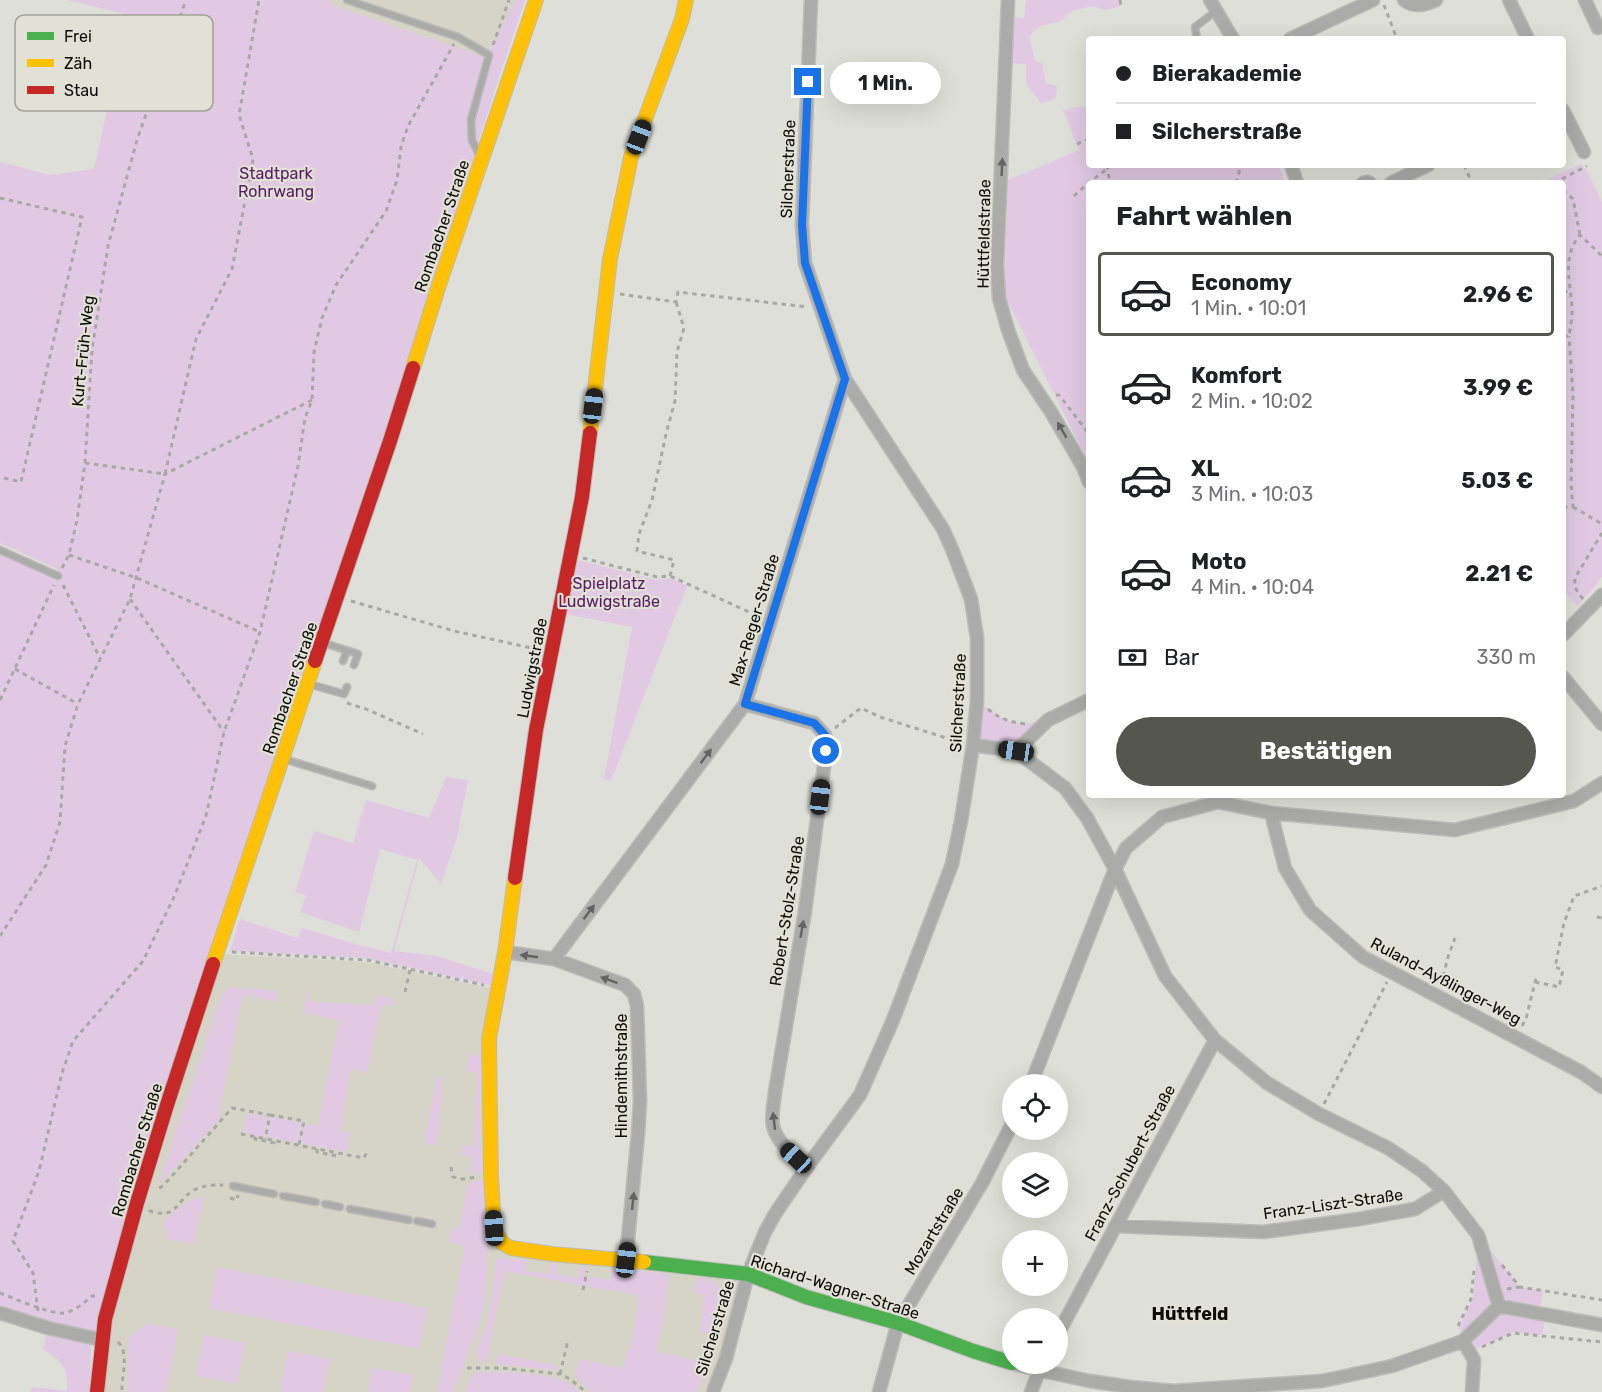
<!DOCTYPE html>
<html lang="de">
<meta charset="utf-8">
<style>
:root{--surface:#fff;--page:#f2f2f2;--text:#202124;--muted:#757577;--line:#e0e0e0;--accent:#565651}
body{margin:0;font-family:Rubik,sans-serif;background:var(--page);color:var(--text);height:100vh;display:flex;flex-direction:column;font-size:22px;white-space:nowrap}
*{box-sizing:border-box;margin:0}
p{font-size:20px;color:var(--muted)}
.icon{flex:none;width:33px;height:33px;fill:none;stroke:currentColor;stroke-width:2;stroke-linecap:round;stroke-linejoin:round}
.map{position:relative;flex:1;overflow:hidden}
.sheet{position:absolute;left:1086px;top:180px;width:480px;height:618px;display:flex;flex-direction:column;background:var(--surface);border-radius:6px;box-shadow:0 6px 24px #0002}
.sheet>*{flex:none}
.hud{position:absolute;left:1086px;top:36px;width:480px;height:132px;border-radius:6px;box-shadow:0 6px 24px #0002;display:grid;align-content:center;height:132px;padding:0 30px;background:var(--surface)}
.fabs{position:absolute;left:1002px;top:1074px;display:grid;gap:12px}
.fabs a{display:grid;place-items:center;width:66px;height:66px;border-radius:50%;background:var(--surface);box-shadow:0 6px 24px #0002;font-size:30px}
.end{position:absolute;width:27px;height:27px;margin:-14px;border:8px solid #1a73e8;background:#fff;box-shadow:0 0 0 3px #fff}
.from{border-radius:50%}
.bubble{position:absolute;height:42px;border-radius:21px;background:var(--surface);box-shadow:0 6px 24px #0002;font-size:20px;font-weight:700;line-height:42px;text-align:center}
.car{position:absolute;width:18px;height:36px;margin:-18px -9px;border-radius:8px;box-shadow:0 0 4px 2px #0007;background:linear-gradient(#222 24%,#8ab4d8 0 40%,#222 0 76%,#8ab4d8 0 86%,#222 0)}
.hud b{display:flex;align-items:center;gap:21px;height:57px;font-size:22px}
.hud b+b{border-top:2px solid var(--line)}
.hud i{width:15px;height:15px;background:var(--text)}
ul{padding:0;list-style:none}
li{display:flex;align-items:center;gap:18px;height:84px;margin:0 12px 9px;padding:0 18px;border:3px solid transparent;border-radius:6px}
li div{flex:1}
li b{display:block;font-size:22px}
li em{font-style:normal;font-weight:700}
li.active{border-color:var(--accent)}
li>.icon{width:54px;height:54px;stroke-width:1.5}
h2{padding:0 30px;font-size:27px;line-height:72px}
.pay{display:flex;align-items:center;gap:15px;height:66px;padding:0 30px;font-size:22px}
.pay p{margin-inline-start:auto}
.button{display:flex;gap:12px;margin-top:auto;padding:12px 30px}
.button a{flex:1;height:69px;border-radius:36px;background:var(--accent);color:#fff;font-size:24px;font-weight:700;line-height:69px;text-align:center}
.map>svg:first-child{display:block}
</style>
<div class="map">
<svg width="1602" height="1392" viewBox="0 0 1602 1392">
<rect width="100%" height="100%" fill="#dfdfd9"/>
<!-- built -->
<path fill="#d5d4c7" d="M329 0H525L504 62 487 59 333 5Z
M221 954 366 962 495 989 488 1166 494 1247 510 1253 743 1277 716 1374 709 1392H101L105 1337Z"/>
<!-- green -->
<path fill="#e1c9e4" d="M67 0H329L333 5 486 58 516 0H525L504 62 98 1335 0 1311V554L57 577 58 576 57 569 0 543V162L50 175 94 169 124 36 121 13Z
M1026 0H1120L1121 6 1105 10 1093 6 1072 11 1061 21 1040 26 1029 36 1035 61 1042 63 1046 83 1057 86 1056 98 1041 104 1026 84V64L1009 63 1010 17 1024 18Z
M1084 106 1089 109V165H1279L1285 183H1089V464L1004 294 1008 180 1079 150 1063 110Z
M1581 164 1587 171 1602 202V577L1578 606 1567 595 1563 598V183H1539Z
M574 559 657 580 670 578 687 586 611 781 604 779 632 627 565 614Z
M977 700C1004 722 1012 728 1048 720L1015 748 977 743Z
M446 777 468 780 457 837 441 884 419 858 394 951 436 956 497 975 495 986 366 958 230 951 240 919 298 938 302 928 355 944 391 953 417 860 380 849 359 932 300 912 306 895 295 892 314 831 353 843 366 800 429 818Z
M230 988 262 989 274 991 277 996 276 1002 245 995 243 1001H241L218 1121 159 1184 221 997 224 991Z
M308 990H310L309 1001 374 1005 376 996 395 999 393 1006 381 1005 367 1074 355 1069 350 1071 341 1131 350 1133 346 1152 301 1143 305 1124 318 1126 339 1020 303 1013Z
M474 1053C479 1055 480 1059 481 1064L479 1118 482 1173H472V1156L461 1155 462 1146H473L477 1072H467C467 1065 468 1057 474 1053Z
M440 1076H442V1083L437 1145 424 1144 437 1077Z
M247 1113 268 1117 264 1137 243 1132Z
M271 1117 302 1123 298 1143 267 1137Z
M486 1180 489 1247 486 1260 487 1267 484 1305 477 1330 453 1392H437L465 1246 449 1242 451 1228H460L468 1182Z
M204 1195 194 1244 166 1239 168 1230 163 1229 164 1221 182 1205Z
M1478 1235 1520 1287 1543 1291 1539 1314 1499 1306Z
M1478 1244 1497 1306 1464 1338 1459 1328 1473 1298Z
M499 1258 526 1260 525 1271 549 1274 551 1263 557 1264 556 1274 578 1278 580 1266H586L583 1286 505 1271 486 1362 479 1361 476 1353 487 1324 491 1302 496 1260Z
M217 1267 427 1308 419 1349 209 1308Z
M612 1268 668 1274 663 1323 656 1351 709 1364 696 1392H592L575 1377 579 1359 624 1369 627 1350 630 1351 639 1302 637 1301 638 1295 585 1286 587 1277 610 1280Z
M697 1277C735 1286 727 1305 718 1335L700 1332 704 1295 694 1293Z
M1500 1308 1545 1317 1542 1335 1513 1332 1471 1351 1466 1342Z
M147 1323 178 1330 166 1392H127L129 1337Z
M47 1333 91 1345 90 1392H30L32 1387 67 1391C68 1366 62 1362 43 1349Z
M204 1335 245 1343 237 1384 196 1376Z
M288 1351 330 1359 323 1392H280Z
M498 1354 556 1365 555 1370 496 1364Z
M372 1368 413 1375 410 1392H368Z
M479 1372C499 1371 546 1373 564 1381 570 1383 575 1388 580 1392H465L471 1376Z"/>
<g fill="none" stroke-linecap="round" stroke-linejoin="round">
<!-- lane casing -->
<g stroke="#bcbcb8" stroke-width="9">
<path id="lane" d="M347 0 458 37 489 55 471 120 472 140 480 157
M1197 39 1195 27 1216 11
M0 550 58 576
M324 643 358 654 354 665
M343 661 347 651
M309 684 344 694 347 687
M284 759 372 786
M233 1186 274 1194
M283 1196 316 1202
M325 1204 340 1207
M350 1209 409 1220
M417 1221 432 1224"/>
</g>
<!-- street casing -->
<g stroke="#bcbcb8" stroke-width="15">
<path id="street" d="M1008 0 997 266 999 298 1008 330 1023 370 1051 412 1083 467 1089 482
M1210 0 1233 39
M1404 0C1414 8 1426 5 1436 0
M1509 0 1528 39
M1585 0 1598 28
M1290 39 1373 0
M1563 110 1584 152
M1291 165 1297 183
M1363 183 1367 182 1370 183
M1391 183 1428 165
M1563 635 1602 595
M1563 677 1602 724
M745 704 814 723 825 735 826 751 805 911 775 1092C774 1103 771 1115 773 1126 777 1143 795 1156 807 1167
M973 745 1016 751 1048 720 1089 700
M1016 751 1065 788 1087 818 1115 869 1165 976 1215 1040 1267 1083 1319 1114 1388 1148 1422 1171 1444 1191 1478 1235 1499 1306
M1271 813 1285 868 1310 910 1363 957 1581 1072 1602 1087
M505 952 554 959 625 985 634 994 637 1006 640 1101 638 1134 626 1260
M554 959 745 704 845 379
M1031 1084 1115 869 1126 848 1162 817 1218 802 1271 813 1455 830 1574 801 1602 783
M1115 1226 1264 1232 1359 1219 1415 1209 1444 1191
M0 1313 48 1328 102 1340
M1058 1334 1215 1040
M1463 1341 1474 1360 1472 1392
M1015 1364 1038 1370 1090 1381 1130 1387 1174 1391 1322 1381 1392 1366 1463 1341 1499 1306 1602 1325
M713 1392 726 1358 748 1274 765 1232 775 1214 807 1167 860 1095 893 1020 952 864 961 821 973 745 977 700V638L971 599 952 549 943 529 845 379 805 263 802 225 811 0
M879 1392 898 1323 982 1183 1012 1124
M1031 1392 1041 1365"/>
</g>
<!-- fast casing -->
<g stroke="#bcbcb8" stroke-width="16">
<path id="fast" d="M644 1262 748 1274 806 1297 898 1323 973 1351 1012 1363"/>
</g>
<!-- slow casing -->
<g stroke="#bcbcb8" stroke-width="16">
<path id="slow" d="M413 368 438 288 536 0
M590 433 610 259 631 157 682 19 686 0
M515 878 505 952 489 1039 491 1176 494 1228 502 1243 511 1248 552 1254 644 1262
M213 964 315 661"/>
</g>
<!-- jam casing -->
<g stroke="#bcbcb8" stroke-width="16">
<path id="jam" d="M315 661 390 441 413 368
M515 878 536 730 582 497 590 433
M97 1392 105 1319 137 1203 167 1105 213 964"/>
</g>
<!-- path -->
<path stroke="#a8a8a5" stroke-width="3" stroke-dasharray="4.5 4.5" stroke-linecap="butt" d="M1120 0 1121 6
M1384 5 1397 39
M493 45 509 0
M1077 144 1086 140 1089 141
M1107 165 1110 183
M1464 165 1472 183
M1236 183 1241 165
M1554 183 1587 166
M1563 190 1573 199 1580 235
M1074 196 1087 184 1107 169
M0 198 82 217 21 482 0 477
M1563 292 1570 291
M620 294 676 302 678 292 808 307
M1563 336H1569C1570 328 1572 320 1572 312 1572 284 1560 259 1580 235L1602 256
M1056 395H1059L1063 400 1089 434
M85 463 165 474 196 339 232 269 253 159 239 115 259 0
M1563 507H1573L1571 484 1573 394 1569 336
M1573 507 1602 524
M69 555 137 578 260 632
M583 558 657 577 670 576 758 616
M62 568 69 555 77 520 85 463 92 350 108 246 137 140 186 0
M670 576 674 560 637 551 639 534 652 500 666 434 675 401 677 352 684 328 676 302
M63 585 100 658
M130 599 224 732
M1583 599C1577 592 1574 588 1575 578L1602 533
M351 601 454 631 536 649
M15 669 78 704
M0 700 54 585
M347 703 366 709 423 734
M988 709C1000 719 1010 722 1025 724
M835 728 861 708 880 717 962 743
M1597 917 1602 918
M0 936 46 865 60 822 65 746 78 704 130 599 165 474 312 400
M232 952 367 960 484 985
M1535 982 1559 987 1563 970 1555 967 1564 923 1574 896 1602 886
M1441 985 1448 957 1455 938
M405 992 410 970
M1522 1026 1526 1019 1536 978
M1324 1104 1387 982
M270 1115 304 1121 299 1145
M241 1134 364 1158 367 1152
M256 1137 255 1139 274 1143V1146
M317 1149V1152L337 1156 336 1158
M451 1167 453 1177 463 1179 478 1177
M159 1188 164 1185 232 1108 270 1115 265 1139
M230 1198 237 1200 238 1195
M149 1212 150 1211C178 1220 175 1201 194 1190 204 1185 212 1185 223 1185
M1502 1265 1520 1287 1602 1300
M1507 1289 1520 1287
M583 1290 587 1271
M0 1293C13 1298 52 1315 64 1313 75 1311 84 1303 92 1296H95
M38 1311 33 1273 13 1241 39 1171 62 1073 73 1041 143 961 174 897 206 816 224 732 260 632 298 466 305 418 312 400 314 352 322 318 336 285 386 211 397 180 401 147 408 126 454 44
M1458 1326 1471 1299 1474 1270
M118 1342C130 1354 121 1376 122 1392
M1482 1347 1513 1333 1602 1342
M467 1368H502L560 1374 570 1379 586 1392
M560 1374 568 1340"/>
<!-- lane -->
<use href="#lane" stroke="#ababa9" stroke-width="6"/>
<!-- street -->
<use href="#street" stroke="#ababa9" stroke-width="12"/>
<!-- fast -->
<use href="#fast" stroke="#4caf50" stroke-width="14"/>
<!-- slow -->
<use href="#slow" stroke="#ffc107" stroke-width="14"/>
<!-- jam -->
<use href="#jam" stroke="#c62828" stroke-width="14"/>
</g>
<!-- one-way arrows -->
<defs><path id="oneway-solid" d="M-6-.8H1V-3.2L6.5 0L1 3.2V.8H-6Z" transform="scale(1.5)"/></defs>
<g fill="#636361">
<use href="#oneway-solid" transform="translate(1002 167) rotate(-87)"/>
<use href="#oneway-solid" transform="translate(1062 430) rotate(-120)"/>
<use href="#oneway-solid" transform="translate(706 756) rotate(-53)"/>
<use href="#oneway-solid" transform="translate(589 912) rotate(-53)"/>
<use href="#oneway-solid" transform="translate(802 929) rotate(-80)"/>
<use href="#oneway-solid" transform="translate(529 956) rotate(-172)"/>
<use href="#oneway-solid" transform="translate(609 980) rotate(-160)"/>
<use href="#oneway-solid" transform="translate(774 1121) rotate(-97)"/>
<use href="#oneway-solid" transform="translate(633 1201) rotate(-84)"/>
</g>
<g fill="none" stroke-linecap="round" stroke-linejoin="round">
<!-- route -->
<path stroke="#1a73e8" stroke-width="8" d="M808 82 802 225 805 263 845 379 745 704 814 723 825 735 826 751"/>
</g>
<g text-anchor="middle" dominant-baseline="central" stroke-width="4.5" stroke-linejoin="round" paint-order="stroke">
<!-- street labels -->
<g font-size="16" fill="#0c0c08" stroke="#e2e1d6">
<text transform="translate(788 169) rotate(-88)">Silcherstraße</text>
<text transform="translate(442 226) rotate(-71)">Rombacher Straße</text>
<text transform="translate(984 234) rotate(-89)">Hüttfeldstraße</text>
<text transform="translate(83 351) rotate(-84)">Kurt-Früh-Weg</text>
<text transform="translate(754 620) rotate(-73)">Max-Reger-Straße</text>
<text transform="translate(532 668) rotate(-79)">Ludwigstraße</text>
<text transform="translate(290 688) rotate(-71)">Rombacher Straße</text>
<text transform="translate(958 703) rotate(-87)">Silcherstraße</text>
<text transform="translate(787 911) rotate(-81)">Robert-Stolz-Straße</text>
<text transform="translate(1446 981) rotate(28)">Ruland-Ayßlinger-Weg</text>
<text transform="translate(621 1076) rotate(-90)">Hindemithstraße</text>
<text transform="translate(137 1150) rotate(-73)">Rombacher Straße</text>
<text transform="translate(1130 1163) rotate(-62)">Franz-Schubert-Straße</text>
<text transform="translate(1333 1204) rotate(-8)">Franz-Liszt-Straße</text>
<text transform="translate(934 1231) rotate(-59)">Mozartstraße</text>
<text transform="translate(835 1287) rotate(18)">Richard-Wagner-Straße</text>
<text transform="translate(715 1328) rotate(-73)">Silcherstraße</text>
</g>
<!-- park labels -->
<g font-size="16" fill="#581966" stroke="#e2e1d6">
<text x="276" y="173">Stadtpark<tspan x="276" dy="18">Rohrwang</tspan></text>
<text x="609" y="583">Spielplatz<tspan x="609" dy="18">Ludwigstraße</tspan></text>
</g>
<!-- neighbourhood labels -->
<g font-size="18" font-weight="bold" fill="#0c0c08" stroke="#e2e1d6">
<text x="1190" y="1314">Hüttfeld</text>
</g>
</g>
<!-- legend -->
<rect x="15" y="15" width="198" height="96" rx="9" fill="#e2e1d6" stroke="#a2a198" stroke-width="1.5"/>
<rect x="27" y="32" width="27" height="8" fill="#4caf50"/>
<rect x="27" y="59" width="27" height="8" fill="#ffc107"/>
<rect x="27" y="86" width="27" height="8" fill="#c62828"/>
<g font-size="16" fill="#0c0c08">
<text x="64" y="42">Frei</text>
<text x="64" y="69">Zäh</text>
<text x="64" y="96">Stau</text>
</g>
</svg>
<div class="fabs">
<a><svg class="icon" aria-label="locate" viewBox="0 0 24 24"><circle cx="12" cy="12" r="6"/><path d="M12 2v4M12 18v4M2 12h4M18 12h4"/></svg></a>
<a><svg class="icon" aria-label="layers" viewBox="0 0 24 24"><path d="M12 4l9 5-9 5-9-5zM3 14l9 5 9-5"/></svg></a>
<a>+</a>
<a>−</a>
</div>
<i class="end from" style="left:826px;top:751px"></i>
<i class="end" style="left:808px;top:82px"></i>
<div class="bubble" style="left:830px;top:62px;width:111px">1 Min.</div>
<i class="car" style="left:639px;top:137px;rotate:21deg"></i>
<i class="car" style="left:593px;top:406px;rotate:7deg"></i>
<i class="car" style="left:1016px;top:751px;rotate:278deg"></i>
<i class="car" style="left:820px;top:797px;rotate:7deg"></i>
<i class="car" style="left:796px;top:1158px;rotate:313deg"></i>
<i class="car" style="left:494px;top:1228px;rotate:357deg"></i>
<i class="car" style="left:626px;top:1260px;rotate:7deg"></i>
<div class="hud">
<b><i class="from"></i>Bierakademie</b>
<b><i></i>Silcherstraße</b>
</div>
<section class="sheet">
<h2>Fahrt wählen</h2>
<ul>
<li class="active"><svg class="icon" aria-label="car" viewBox="0 0 24 24"><path d="M5 17H2v-5l4-1 3-4h7l3 4 3 1v5h-3M9 17h6M6 11h13"/><circle cx="7" cy="17" r="2"/><circle cx="17" cy="17" r="2"/></svg><div><b>Economy</b><p>1 Min. · 10:01</p></div><em>2.96 €</em></li>
<li><svg class="icon" aria-label="car" viewBox="0 0 24 24"><path d="M5 17H2v-5l4-1 3-4h7l3 4 3 1v5h-3M9 17h6M6 11h13"/><circle cx="7" cy="17" r="2"/><circle cx="17" cy="17" r="2"/></svg><div><b>Komfort</b><p>2 Min. · 10:02</p></div><em>3.99 €</em></li>
<li><svg class="icon" aria-label="car" viewBox="0 0 24 24"><path d="M5 17H2v-5l4-1 3-4h7l3 4 3 1v5h-3M9 17h6M6 11h13"/><circle cx="7" cy="17" r="2"/><circle cx="17" cy="17" r="2"/></svg><div><b>XL</b><p>3 Min. · 10:03</p></div><em>5.03 €</em></li>
<li><svg class="icon" aria-label="car" viewBox="0 0 24 24"><path d="M5 17H2v-5l4-1 3-4h7l3 4 3 1v5h-3M9 17h6M6 11h13"/><circle cx="7" cy="17" r="2"/><circle cx="17" cy="17" r="2"/></svg><div><b>Moto</b><p>4 Min. · 10:04</p></div><em>2.21 €</em></li>
</ul>
<div class="pay"><svg class="icon" aria-label="cash" viewBox="0 0 24 24"><path d="M3 7h18v10H3z"/><circle cx="12" cy="12" r="2"/></svg>Bar<p>330 m</p></div>
<div class="button"><a>Bestätigen</a></div>
</section>
</div>
